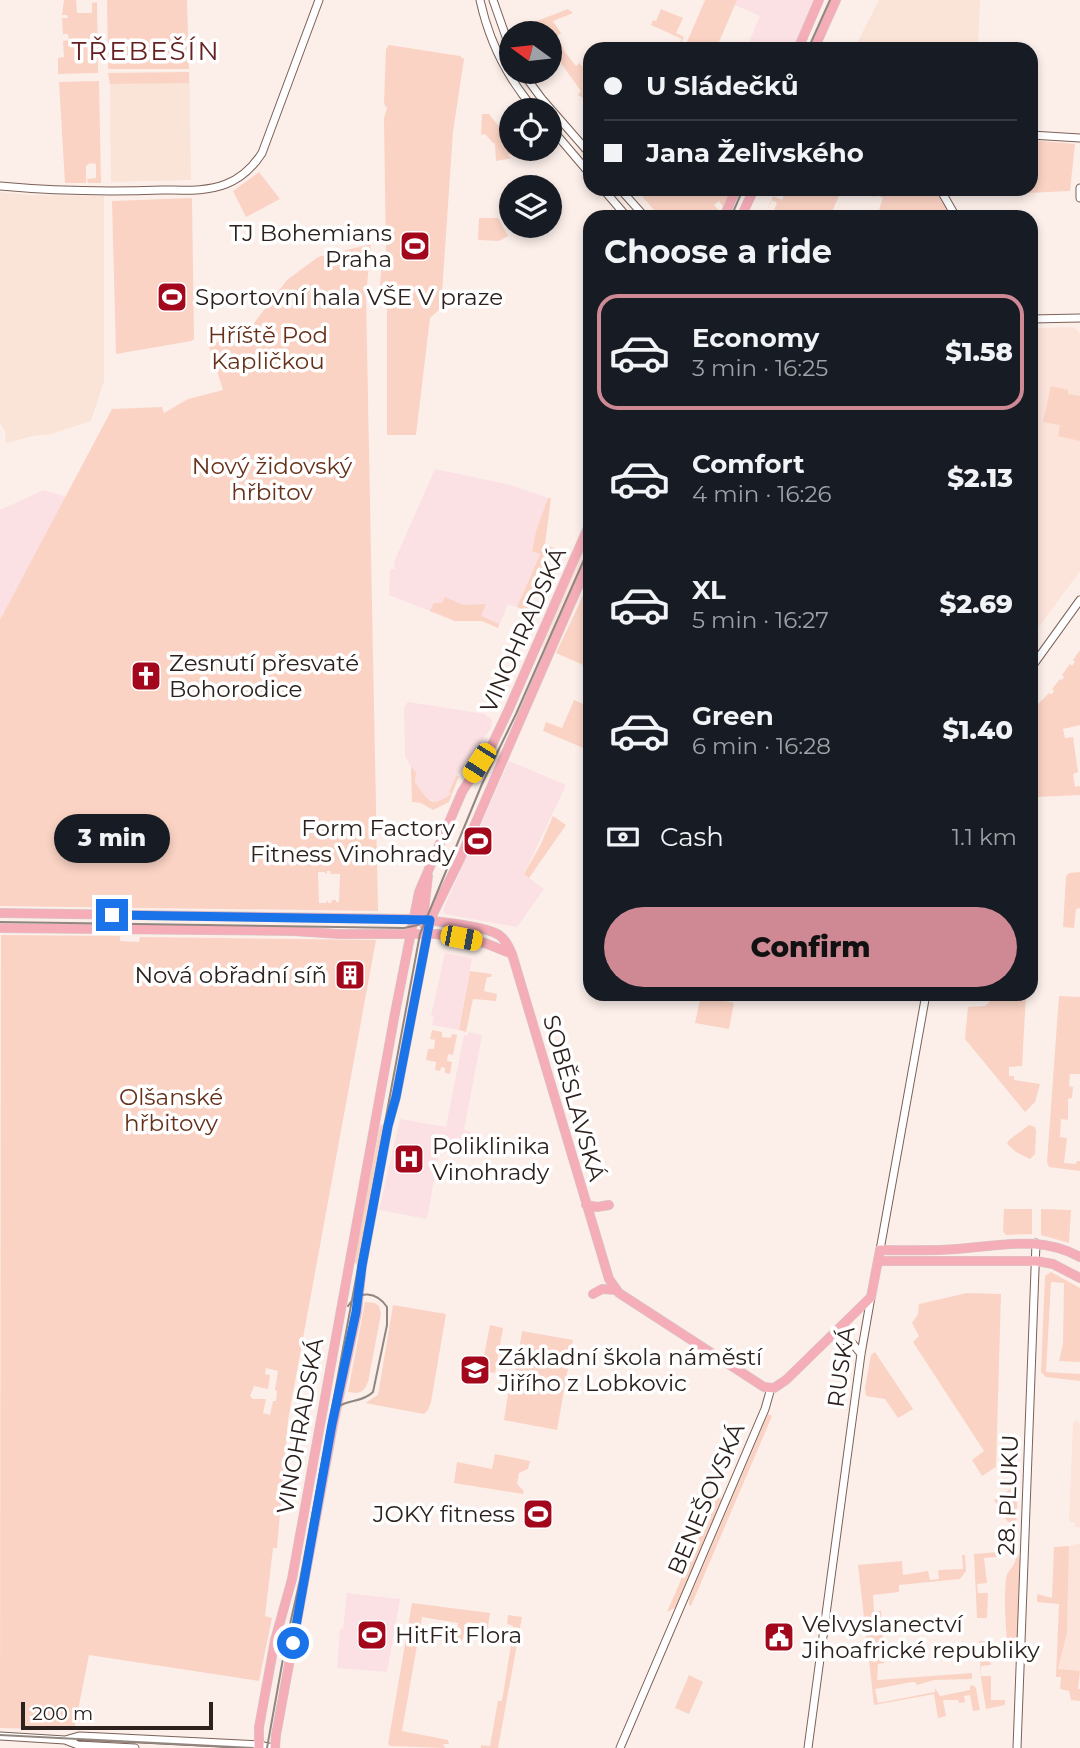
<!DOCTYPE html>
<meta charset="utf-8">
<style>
:root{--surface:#171b24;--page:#242831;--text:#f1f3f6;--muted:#9ea1a6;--line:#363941;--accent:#ce8994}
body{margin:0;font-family:Montserrat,sans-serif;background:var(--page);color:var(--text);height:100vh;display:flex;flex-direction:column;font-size:26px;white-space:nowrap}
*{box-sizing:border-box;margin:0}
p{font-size:23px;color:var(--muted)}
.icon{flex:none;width:38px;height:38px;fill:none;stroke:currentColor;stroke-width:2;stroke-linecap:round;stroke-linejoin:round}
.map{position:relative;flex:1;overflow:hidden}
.panel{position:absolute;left:583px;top:210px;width:455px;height:791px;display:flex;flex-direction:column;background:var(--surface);border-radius:21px;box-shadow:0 4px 10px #0003}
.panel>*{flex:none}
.banner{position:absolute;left:583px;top:42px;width:455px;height:154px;border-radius:21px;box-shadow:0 4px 10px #0003;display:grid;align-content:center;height:154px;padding:0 21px;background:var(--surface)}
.needle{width:46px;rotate:285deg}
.fabs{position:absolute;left:499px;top:21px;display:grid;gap:14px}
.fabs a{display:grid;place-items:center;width:63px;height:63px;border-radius:50%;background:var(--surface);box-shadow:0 4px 10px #0003;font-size:35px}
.scale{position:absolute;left:21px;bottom:18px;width:192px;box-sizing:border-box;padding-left:7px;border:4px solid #2c211c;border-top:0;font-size:19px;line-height:24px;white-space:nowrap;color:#2c211c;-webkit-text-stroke:5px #fff;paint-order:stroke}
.end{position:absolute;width:32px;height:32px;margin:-16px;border:9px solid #1a73e8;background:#fff;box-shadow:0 0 0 4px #fff}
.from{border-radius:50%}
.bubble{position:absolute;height:49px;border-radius:24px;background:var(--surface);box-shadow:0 4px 10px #0003;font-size:23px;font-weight:800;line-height:49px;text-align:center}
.car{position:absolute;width:21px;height:42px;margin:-21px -10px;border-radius:9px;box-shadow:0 0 5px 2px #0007;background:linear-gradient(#f5c518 24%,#345 0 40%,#f5c518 0 76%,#345 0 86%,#f5c518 0)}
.banner b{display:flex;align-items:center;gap:24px;height:66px;font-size:26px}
.banner b+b{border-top:2px solid var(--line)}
.banner i{width:18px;height:18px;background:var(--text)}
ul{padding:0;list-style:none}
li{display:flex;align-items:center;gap:21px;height:116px;margin:0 14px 10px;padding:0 7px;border:4px solid transparent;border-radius:21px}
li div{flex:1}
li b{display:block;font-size:26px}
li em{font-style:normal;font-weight:800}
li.selected{border-color:var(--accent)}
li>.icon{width:63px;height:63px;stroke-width:1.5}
h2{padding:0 21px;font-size:32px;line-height:84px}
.pay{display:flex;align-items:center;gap:18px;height:77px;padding:0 21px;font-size:26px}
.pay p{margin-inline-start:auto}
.cta{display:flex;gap:14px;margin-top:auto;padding:14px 21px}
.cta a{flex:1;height:80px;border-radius:42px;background:var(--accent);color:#111;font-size:28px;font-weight:800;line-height:80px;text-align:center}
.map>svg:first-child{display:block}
</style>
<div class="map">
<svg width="1080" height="1748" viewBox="0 0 1080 1748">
<rect width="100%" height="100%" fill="#fcefea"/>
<!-- commercial -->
<path fill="#fbe0e4" d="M737 0H817L795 49H746L760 16 735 5Z
M435 469 511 485 548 498 536 531 532 550 540 553 517 607 508 604 498 628 482 621H455L389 595 390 569H395L394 562Z
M44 490 66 497 0 620V510Z
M408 702 485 714 492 720 491 728 453 782 451 794 439 802 427 799 415 782 416 773 405 757 404 707Z
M509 761 566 785 524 874 544 889 517 927 450 915 445 914 443 910Z
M445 953 472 958 459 1030 432 1025 434 1017 431 1016Z
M468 1032 482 1035 464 1130 471 1132 467 1156 439 1152 427 1219 379 1210 400 1119 446 1127 464 1035H468Z
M347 1593 400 1599 387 1672 337 1668 340 1629H343Z"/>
<!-- industrial -->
<path fill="#fae3d7" d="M879 0H980L978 49H854Z
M189 82 191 180 111 182 110 84Z
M0 192 29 195 104 196V381L91 421 51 434 33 436 6 443 5 431 0 423Z"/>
<!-- built -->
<path fill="#fce4db" d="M1074 327 1080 333V571L1031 638V328Z
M590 533V551L546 650 540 646Z
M1077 1420 1080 1424V1527H1075V1522H1069L1073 1423Z
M1080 1543V1671L1058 1670 1067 1633 1069 1546Z"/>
<!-- green -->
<path fill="#fad3c4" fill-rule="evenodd" d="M64 0H76L77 13H92V3L97 2 98 73 58 74V58L64 57 63 41 69 40 68 34H63L62 18H68L67 15H62Z
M107 0H187L189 69H108Z
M705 0H737L716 49H684Z
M568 9 573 13 553 21 561 33 557 36 565 52 576 66 580 63 588 75 590 73V90L583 98 578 95 581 91 550 48V33H542L537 24 530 27 529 24Z
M661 9 683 18 676 33 684 37 679 49 676 47 682 39 651 25 653 20 656 21Z
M389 45 460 56 464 59 453 132 441 308 430 318 416 435H387V301L379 295 382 260 386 255 384 118 387 108 384 104 386 49Z
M189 72 191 180 189 83 110 84 108 73Z
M99 81 101 183H88L87 179 96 178V164L90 163 86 166V183H65L59 82Z
M482 114H489L511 141 514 155H507L512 158 496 161 495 143H493L485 134 481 135Z
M1031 140 1075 144 1070 191 1006 194 1005 189H1031Z
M259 172 280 199 246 217 233 191Z
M636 189H731L723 207 719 201 714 205 721 213 718 217H660Z
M776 189 773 196 782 200 787 189H842L831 214 836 217H774L772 214 777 203 772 200 764 217Z
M856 189H935L952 217H899L891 209 889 214 894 217H883L885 212 879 209 883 198 876 194 874 197Z
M192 198 194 339 191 341 116 354 112 201Z
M479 218H498L508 236 499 241 478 240Z
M371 244 366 296 378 911 0 906V620L112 409 162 407 164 413 188 399 223 390 209 346 245 330 254 323 287 280 318 257ZM327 871H330L331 874H340L339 902H336V900H332L331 903H328V900L326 903H319L318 872H324L327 874Z
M1051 386 1068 390V394L1080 396V441L1058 436 1060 425 1043 422Z
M548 498H551L545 544 556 549 528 612 517 607 540 554 532 551 536 531Z
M590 581V668L556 653Z
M445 597 463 605 486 604 481 616 499 624 498 628 482 621H455L430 611 434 603H442Z
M1080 650V725L1063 729 1065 738 1073 737 1078 772 1073 774 1075 787 1080 786V795L1037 797 1032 802 1031 723 1034 718 1036 720 1038 717 1031 712V699L1038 704 1049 693 1052 694 1054 691 1052 689 1060 679 1062 680 1064 677 1062 675 1070 664 1072 666 1075 662 1073 660Z
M574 700 590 707V761L583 758 586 749 543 731 546 722 562 728Z
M411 766 416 773 415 782C428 800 430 809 451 794L449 792 456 776H459L449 802 433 810 421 803 412 802Z
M553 816 566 825 529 878 524 874 540 846Z
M1080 872V908L1076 909 1074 928 1063 927 1066 876 1069 873Z
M1 935 120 936V941L139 942 140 937 376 940 288 1420 277 1548H273L265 1616 272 1618 259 1681 89 1655 74 1730 0 1728ZM266 1368 278 1371 275 1390 277 1391 276 1401H273L270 1415 263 1413 266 1399H253L250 1396 254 1386 268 1389 270 1375 265 1374Z
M470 971 492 974 491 977H487L484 991 497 994 496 1001 473 999 466 1032 459 1030Z
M998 994 1026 995 1022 1066 1009 1067V1076H1014V1080L1040 1084 1035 1102 1025 1112 965 1039 968 1007 985 1006Z
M701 996 734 1003 729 1029 695 1023Z
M1059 996 1080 997V1074H1070L1069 1086 1073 1087 1072 1098 1068 1099V1120L1061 1119 1060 1137 1067 1138 1064 1163 1076 1164 1077 1161H1080V1171L1049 1167 1047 1162Z
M432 1030 442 1032V1037L451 1038 452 1034 457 1035 453 1055 448 1054 447 1061 452 1062 450 1074 445 1073V1068L441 1067 440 1071 435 1070 436 1062 426 1060 428 1049H434L435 1040 430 1039Z
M380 1125 386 1126 360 1264 354 1263Z
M1029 1125 1035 1127 1036 1131 1035 1154 1030 1159 1016 1152 1007 1144 1009 1140Z
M1004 1209H1032V1234L1006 1235 1003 1231Z
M1041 1209 1071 1210 1069 1243 1041 1235Z
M1051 1272 1080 1288V1362L1059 1361 1063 1344 1064 1283 1051 1282 1046 1372 1080 1374V1381L1046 1377 1041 1372 1045 1276Z
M967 1293 1001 1294 996 1467 982 1476 972 1460 984 1451 913 1342 919 1336 912 1323 918 1314 919 1304Z
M365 1302 375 1303 379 1306 381 1314 368 1382C363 1393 360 1394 348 1392Z
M393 1305 446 1314 431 1402 428 1410 424 1414 365 1403 378 1395Z
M490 1325 503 1328 495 1373 481 1371Z
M522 1331 573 1340 557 1430 504 1420 511 1375 515 1376Z
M875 1352 913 1409 898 1418 885 1399 866 1396 865 1387 871 1355Z
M768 1414 772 1416 691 1606 689 1605V1599Z
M495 1454 530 1461 528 1469 519 1473 517 1484 524 1491 523 1494 454 1483 457 1462 492 1469Z
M1015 1486 1017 1490V1519L1012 1524 1007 1521 994 1500Z
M717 1497 722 1499 676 1607 667 1612Z
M1069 1546 1067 1633 1058 1669 1080 1671 1078 1689H1080V1701L1071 1700 1069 1691 1060 1689 1061 1677H1056L1059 1604 1037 1602V1594L1052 1598 1054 1547Z
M1014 1549 1018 1554 1020 1560 1017 1643 1014 1644 1013 1660 1008 1659C1007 1634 1003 1605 1006 1579 1007 1568 1021 1564 1014 1549Z
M998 1552V1557L984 1558 987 1583 977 1584 978 1593H988L987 1618H977L974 1554Z
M962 1555H965L966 1571 960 1579 899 1585V1592L873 1595 874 1611H881L885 1663 878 1664 877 1680 972 1673V1679L934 1680 917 1685 915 1682H912L875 1689 878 1703 935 1692V1688L940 1696 970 1690V1686L973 1685 976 1688 980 1710 973 1711 970 1695 964 1696 965 1702 959 1703 958 1700H943L946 1716 938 1718 934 1694 874 1705 858 1565 902 1561 903 1575 928 1571 930 1580 939 1579 938 1570 963 1569Z
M412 1603 490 1613 486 1639 471 1636 473 1630 484 1632 485 1625 467 1622 462 1641 456 1640 458 1623 422 1617 402 1731 448 1740 449 1744H443L445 1748 390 1746 388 1744Z
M508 1615 522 1617 498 1748H481V1745L490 1746 498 1701H502L513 1632V1626L507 1624Z
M979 1641H988L991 1665 981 1666V1676H991V1700H1005V1705L986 1709 981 1679Z
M689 1675 703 1682 689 1714 675 1708Z"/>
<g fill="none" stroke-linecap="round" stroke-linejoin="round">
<!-- minor casing -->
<g stroke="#7c6157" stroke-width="9">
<path id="minor" d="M480 0C489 41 507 78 535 110
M493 0 511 51
M522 72 542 99 590 154
M550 127 590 174
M1031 135 1080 138
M0 186C54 191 107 192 162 190 183 190 206 192 226 184 242 178 253 167 262 153L319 0
M1080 188V198
M603 189 627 217
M620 189 645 217
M940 189 956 217
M1031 319 1080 318
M1031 668 1080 600
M880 1250 926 994
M831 1336 853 1344 861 1354
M0 1736 65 1740 79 1736 102 1737 259 1745 273 1748
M65 1740 78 1745 135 1748
M620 1748 765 1409 771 1388
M808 1748 861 1354 871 1297
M1017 1748 1036 1243"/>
</g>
<!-- major casing -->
<g stroke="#d1cecd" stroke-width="10">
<path id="major" d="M798 49 819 0
M814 49 836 0
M724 217 736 189
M741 217 754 189
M0 913 414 919C433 921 484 925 499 935 506 940 509 947 512 954L609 1279 619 1293 764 1387 774 1388 786 1380 871 1297 880 1250C906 1250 932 1251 957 1249 1000 1246 1040 1235 1080 1257
M424 925 423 920 428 876
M0 928 293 931 339 934H437L485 943 512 954
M586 1205 597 1207 609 1205
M878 1261H1036L1053 1264 1080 1278
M593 1294 602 1289 616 1290
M259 1748V1727L275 1640 292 1579 395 1013 419 892 462 792 493 743 508 711 590 523
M275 1748 276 1735 333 1425 357 1312 362 1266 388 1126 396 1097 430 920 460 859 590 559"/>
</g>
<!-- minor -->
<use href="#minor" stroke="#fff" stroke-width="7"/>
<!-- major -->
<use href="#major" stroke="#f5adb8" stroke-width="9"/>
<!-- tram -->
<path stroke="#928681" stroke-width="2" d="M808 49 830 0
M731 217 743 189
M0 922 404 928 418 925 426 916
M331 1415C341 1397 360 1405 373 1392L387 1325V1307C377 1292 358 1289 348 1306
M0 1735 253 1748
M267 1748 286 1642 300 1580 420 934 482 784 516 714 590 546"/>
</g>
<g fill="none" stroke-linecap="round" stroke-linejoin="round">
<!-- route -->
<path stroke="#1a73e8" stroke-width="9" d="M112 915 430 920 396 1097 388 1126 362 1266 356 1312 332 1424 293 1643"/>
</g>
<!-- icons -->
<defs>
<g id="stadium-square" transform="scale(1.575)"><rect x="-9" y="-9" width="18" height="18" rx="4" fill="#a3071c" stroke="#fff"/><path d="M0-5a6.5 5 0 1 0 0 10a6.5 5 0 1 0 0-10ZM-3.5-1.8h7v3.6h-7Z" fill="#fff"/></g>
<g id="church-square" transform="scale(1.575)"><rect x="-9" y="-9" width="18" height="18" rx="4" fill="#a3071c" stroke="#fff"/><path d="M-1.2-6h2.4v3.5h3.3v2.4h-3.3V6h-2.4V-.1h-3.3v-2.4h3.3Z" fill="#fff"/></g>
<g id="building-square" transform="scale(1.575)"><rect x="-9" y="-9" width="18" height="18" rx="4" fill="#a3071c" stroke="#fff"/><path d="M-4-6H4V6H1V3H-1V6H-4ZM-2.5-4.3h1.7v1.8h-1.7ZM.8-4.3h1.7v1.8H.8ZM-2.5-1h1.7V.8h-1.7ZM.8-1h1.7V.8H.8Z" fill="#fff"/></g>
<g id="hospital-square" transform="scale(1.575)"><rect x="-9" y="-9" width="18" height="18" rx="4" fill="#a3071c" stroke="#fff"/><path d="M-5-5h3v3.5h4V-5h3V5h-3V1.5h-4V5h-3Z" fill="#fff"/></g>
<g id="school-square" transform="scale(1.575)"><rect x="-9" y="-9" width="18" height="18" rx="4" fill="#a3071c" stroke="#fff"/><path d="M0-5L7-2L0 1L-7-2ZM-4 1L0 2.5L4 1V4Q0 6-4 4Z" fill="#fff"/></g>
<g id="civic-square" transform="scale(1.575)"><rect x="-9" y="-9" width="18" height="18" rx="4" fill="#a3071c" stroke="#fff"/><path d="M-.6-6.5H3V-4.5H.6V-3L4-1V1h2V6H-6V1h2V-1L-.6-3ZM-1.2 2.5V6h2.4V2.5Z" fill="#fff"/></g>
</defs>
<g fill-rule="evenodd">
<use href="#stadium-square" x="415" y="246"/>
<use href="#stadium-square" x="172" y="297"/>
<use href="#church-square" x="146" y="676"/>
<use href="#stadium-square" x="478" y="841"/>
<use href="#building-square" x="350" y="975"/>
<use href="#hospital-square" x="409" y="1159"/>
<use href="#school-square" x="475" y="1370"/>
<use href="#stadium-square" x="538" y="1514"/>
<use href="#stadium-square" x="372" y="1635"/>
<use href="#civic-square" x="779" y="1637"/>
</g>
<g text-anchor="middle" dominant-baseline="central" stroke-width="7" stroke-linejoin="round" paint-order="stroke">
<!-- poi labels -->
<g font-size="23" fill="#2c211c" stroke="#fff" text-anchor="start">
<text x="392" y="233" text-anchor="end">TJ Bohemians<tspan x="392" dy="26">Praha</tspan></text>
<text x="195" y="297">Sportovní hala VŠE V praze</text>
<text x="169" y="663">Zesnutí přesvaté<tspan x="169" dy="26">Bohorodice</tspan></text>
<text x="455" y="828" text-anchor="end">Form Factory<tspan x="455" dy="26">Fitness Vinohrady</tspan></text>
<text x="327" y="975" text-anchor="end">Nová obřadní síň</text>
<text x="432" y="1146">Poliklinika<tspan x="432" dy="26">Vinohrady</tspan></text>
<text x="498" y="1357">Základní škola náměstí<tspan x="498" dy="26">Jiřího z Lobkovic</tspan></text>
<text x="515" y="1514" text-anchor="end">JOKY fitness</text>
<text x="802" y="1624">Velvyslanectví<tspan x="802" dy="26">Jihoafrické republiky</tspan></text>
<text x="395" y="1635">HitFit Flora</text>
</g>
<!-- park labels -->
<g font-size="23" fill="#66311a" stroke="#fff">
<text x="268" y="335">Hříště Pod<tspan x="268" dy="26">Kapličkou</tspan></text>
<text x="272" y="466">Nový židovský<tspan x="272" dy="26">hřbitov</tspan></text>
<text x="171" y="1097">Olšanské<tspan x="171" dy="26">hřbitovy</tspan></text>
</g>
<!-- street labels -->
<g font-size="23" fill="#2c211c" stroke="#fff">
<text transform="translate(523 630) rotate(-66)">VINOHRADSKÁ</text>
<text transform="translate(574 1098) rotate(74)">SOBĚSLAVSKÁ</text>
<text transform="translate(841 1367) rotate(-82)">RUSKÁ</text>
<text transform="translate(300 1426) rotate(-80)">VINOHRADSKÁ</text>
<text transform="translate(1008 1495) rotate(-88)">28. PLUKU</text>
<text transform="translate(706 1499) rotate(-67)">BENEŠOVSKÁ</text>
</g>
<!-- quarter labels -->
<g font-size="26" letter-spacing="2" fill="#65201f" stroke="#fff">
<text x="146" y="51">TŘEBEŠÍN</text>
</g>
</g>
</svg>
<div class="fabs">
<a><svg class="needle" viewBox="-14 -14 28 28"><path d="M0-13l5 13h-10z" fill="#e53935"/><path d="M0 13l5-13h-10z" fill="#9ea1a6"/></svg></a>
<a><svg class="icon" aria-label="locate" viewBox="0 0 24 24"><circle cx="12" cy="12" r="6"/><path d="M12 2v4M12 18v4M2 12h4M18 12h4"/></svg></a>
<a><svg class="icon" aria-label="layers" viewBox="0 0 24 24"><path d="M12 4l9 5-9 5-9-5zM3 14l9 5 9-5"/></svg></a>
</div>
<div class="scale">200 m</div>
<i class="end from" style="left:293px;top:1643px"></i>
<i class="end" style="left:112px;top:915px"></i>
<div class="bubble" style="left:54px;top:814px;width:116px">3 min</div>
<i class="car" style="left:479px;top:763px;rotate:213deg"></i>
<i class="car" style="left:461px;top:938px;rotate:101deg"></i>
<div class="banner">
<b><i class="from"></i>U Sládečků</b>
<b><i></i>Jana Želivského</b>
</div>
<section class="panel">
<h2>Choose a ride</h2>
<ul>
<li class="selected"><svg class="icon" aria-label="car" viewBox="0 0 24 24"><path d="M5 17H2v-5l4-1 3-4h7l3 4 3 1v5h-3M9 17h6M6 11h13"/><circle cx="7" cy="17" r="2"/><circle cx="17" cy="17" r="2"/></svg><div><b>Economy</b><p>3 min · 16:25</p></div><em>$1.58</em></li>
<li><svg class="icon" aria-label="car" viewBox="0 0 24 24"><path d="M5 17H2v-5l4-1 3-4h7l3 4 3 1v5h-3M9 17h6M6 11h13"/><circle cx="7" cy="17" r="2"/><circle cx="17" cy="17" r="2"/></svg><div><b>Comfort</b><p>4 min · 16:26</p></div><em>$2.13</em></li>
<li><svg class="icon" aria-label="car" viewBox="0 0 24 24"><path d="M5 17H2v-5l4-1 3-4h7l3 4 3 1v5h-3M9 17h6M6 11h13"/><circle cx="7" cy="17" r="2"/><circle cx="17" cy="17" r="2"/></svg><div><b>XL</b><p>5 min · 16:27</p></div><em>$2.69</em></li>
<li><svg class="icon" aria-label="car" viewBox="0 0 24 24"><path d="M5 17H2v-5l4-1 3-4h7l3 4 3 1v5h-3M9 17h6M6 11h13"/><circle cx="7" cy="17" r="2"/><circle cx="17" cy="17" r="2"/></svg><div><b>Green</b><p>6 min · 16:28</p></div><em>$1.40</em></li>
</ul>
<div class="pay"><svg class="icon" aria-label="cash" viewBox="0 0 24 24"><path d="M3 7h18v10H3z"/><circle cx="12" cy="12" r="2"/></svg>Cash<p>1.1 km</p></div>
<div class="cta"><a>Confirm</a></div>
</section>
</div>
